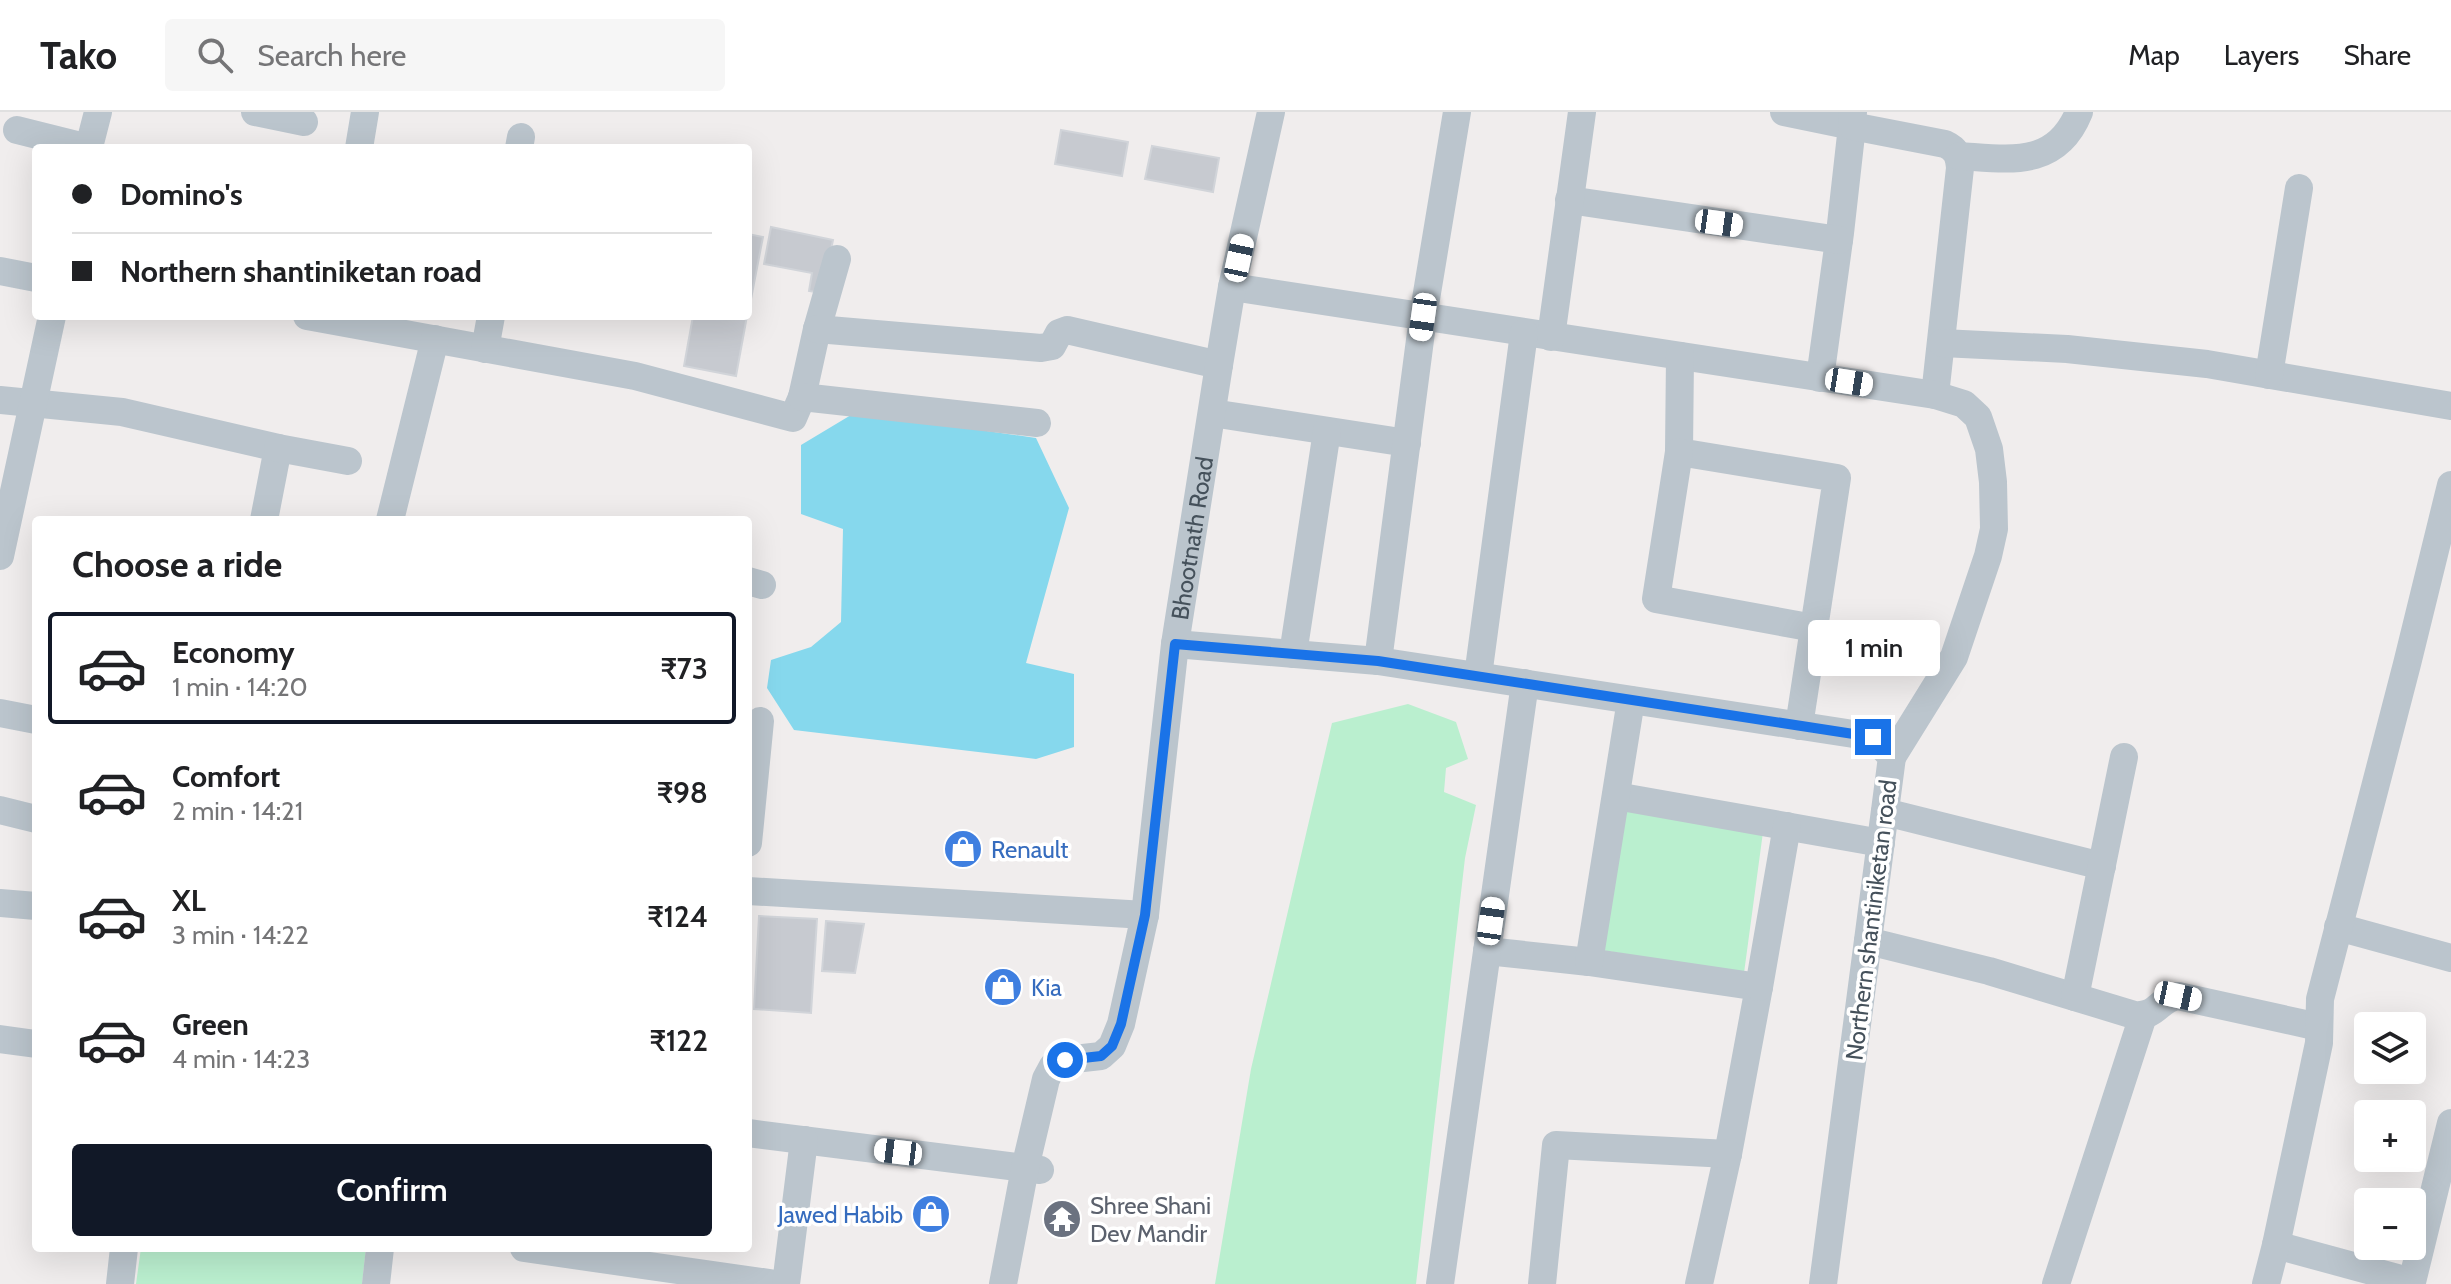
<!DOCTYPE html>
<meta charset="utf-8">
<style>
:root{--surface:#fff;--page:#f6f6f6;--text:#202124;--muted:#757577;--line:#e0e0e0;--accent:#111827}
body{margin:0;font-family:Cabin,sans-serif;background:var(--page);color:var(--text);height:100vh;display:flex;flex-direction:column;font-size:30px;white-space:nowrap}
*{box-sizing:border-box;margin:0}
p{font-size:26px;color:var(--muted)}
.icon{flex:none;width:44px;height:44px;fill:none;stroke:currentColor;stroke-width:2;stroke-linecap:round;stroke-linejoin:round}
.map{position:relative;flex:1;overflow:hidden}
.side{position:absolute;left:32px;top:404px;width:720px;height:736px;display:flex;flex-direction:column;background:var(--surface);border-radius:8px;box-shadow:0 8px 32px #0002}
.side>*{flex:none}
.guide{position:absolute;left:32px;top:32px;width:720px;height:176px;border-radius:8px;box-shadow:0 8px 32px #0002;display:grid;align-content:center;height:176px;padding:0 40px;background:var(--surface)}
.fabs{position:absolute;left:2354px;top:900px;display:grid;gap:16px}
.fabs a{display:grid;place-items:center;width:72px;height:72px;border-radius:8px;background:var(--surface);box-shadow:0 8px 32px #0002;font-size:40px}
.end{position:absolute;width:36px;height:36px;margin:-18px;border:10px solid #1a73e8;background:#fff;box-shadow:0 0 0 4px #fff}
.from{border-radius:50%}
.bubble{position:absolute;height:56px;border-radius:8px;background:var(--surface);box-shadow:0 8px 32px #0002;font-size:26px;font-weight:600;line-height:56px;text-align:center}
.car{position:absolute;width:24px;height:48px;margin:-24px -12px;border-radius:10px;box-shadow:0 0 6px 2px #0007;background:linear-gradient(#fff 24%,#345 0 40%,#fff 0 76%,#345 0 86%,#fff 0)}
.guide b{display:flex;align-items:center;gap:28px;height:76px;font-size:30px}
.guide b+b{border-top:2px solid var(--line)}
.guide i{width:20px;height:20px;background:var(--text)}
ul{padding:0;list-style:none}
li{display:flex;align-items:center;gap:24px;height:112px;margin:0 16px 12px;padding:0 24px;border:4px solid transparent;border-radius:8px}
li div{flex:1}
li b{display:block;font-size:30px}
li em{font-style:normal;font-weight:600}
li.on{border-color:var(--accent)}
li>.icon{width:72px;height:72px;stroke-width:1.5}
h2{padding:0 40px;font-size:36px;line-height:96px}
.cta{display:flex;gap:16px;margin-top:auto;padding:16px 40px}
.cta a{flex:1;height:92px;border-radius:8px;background:var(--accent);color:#fff;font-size:32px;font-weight:600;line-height:92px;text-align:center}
header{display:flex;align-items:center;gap:48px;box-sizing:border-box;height:112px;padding:0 40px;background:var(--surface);border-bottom:2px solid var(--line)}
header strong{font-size:38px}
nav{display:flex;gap:44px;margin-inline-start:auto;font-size:28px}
.search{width:560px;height:72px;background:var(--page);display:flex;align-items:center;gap:20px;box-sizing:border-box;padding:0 28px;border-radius:8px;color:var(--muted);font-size:30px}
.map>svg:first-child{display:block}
</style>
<header>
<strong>Tako</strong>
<div class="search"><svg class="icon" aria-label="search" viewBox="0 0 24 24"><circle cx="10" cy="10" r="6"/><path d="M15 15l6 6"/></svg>Search here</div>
<nav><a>Map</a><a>Layers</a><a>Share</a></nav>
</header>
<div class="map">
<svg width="2451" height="1172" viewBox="0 0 2451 1172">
<rect width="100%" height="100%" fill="#f0eded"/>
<!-- green -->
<path fill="#baefcf" d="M1408 592 1456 610 1468 647 1446 656 1444 680 1476 693 1465 746 1416 1172H1215L1251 957 1332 611Z
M1625 694 1763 720 1744 861 1601 838Z
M141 1136H366L362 1172H136Z"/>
<!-- water -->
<path fill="#86d8ed" d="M856 300 1036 326 1069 396 1026 551 1074 562V635L1036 647 794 618 767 576 771 548 811 535 841 510 843 417 801 402V333Z"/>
<!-- building -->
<path fill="#c7cad0" stroke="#d1d4d9" stroke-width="2" d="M1061 18 1128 30 1122 64 1055 52Z
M1152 34 1219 46 1213 80 1145 67Z
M771 115 833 128 822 181 809 179 812 161 764 152Z
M748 122 763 125 751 187 748 186Z
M693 204H747L736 264 684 254Z
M759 804 817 807 811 901 754 897Z
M826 809 864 812 855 861 822 859Z"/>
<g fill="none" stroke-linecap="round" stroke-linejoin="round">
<!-- minor -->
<g stroke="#bbc5cd" stroke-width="28">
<path d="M255 0 304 10"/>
<path d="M1784 0 1852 14 1840 121 1820 266"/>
<path d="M1853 0 1852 14 1945 32C1956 37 1959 43 1960 56L1935 283"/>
<path d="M17 18 89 36"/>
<path d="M89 35 98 0"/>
<path d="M359 36 365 0"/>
<path d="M519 36 521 25"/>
<path d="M1959 44C2008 47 2056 57 2079 0"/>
<path d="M1569 88 1839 128"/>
<path d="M0 159 36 166"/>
<path d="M1232 175 1935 283 1964 292 1978 305 1989 337 1993 370 1994 417 1988 444 1954 545 1892 645"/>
<path d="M307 204 635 264 793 306 802 285 817 217 837 147"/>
<path d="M817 217 1041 236 1052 234 1059 221 1067 218 1219 253"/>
<path d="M1551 225 1582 0"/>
<path d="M1942 231 2067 237 2207 252 2451 294"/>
<path d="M485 237 491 204"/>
<path d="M1680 244 1679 340 1837 366 1799 614"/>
<path d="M2269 263 2299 76"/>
<path d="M802 285 1037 311"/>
<path d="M0 288 122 300 278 336 264 408"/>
<path d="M1212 301 1407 331"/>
<path d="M278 336 348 349"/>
<path d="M1679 340 1656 487 1814 516"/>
<path d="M390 408 435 227"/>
<path d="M0 444 52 204"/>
<path d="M748 469 762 473"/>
<path d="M1175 532 1378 549 1873 625 1892 645 1823 1172"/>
<path d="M1293 542 1327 319"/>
<path d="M1378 549 1423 205 1457 0"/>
<path d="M1478 564 1524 221"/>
<path d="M0 601 36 608"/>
<path d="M1616 684 1881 731"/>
<path d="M0 698 36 707"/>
<path d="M1885 700 2102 754"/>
<path d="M748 731 760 609"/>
<path d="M748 779 1145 803"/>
<path d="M0 791 36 794"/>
<path d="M2338 815 2451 846"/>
<path d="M1868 829 1989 859 2134 903C2158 905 2158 887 2178 884L2319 915"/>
<path d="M1487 839 1589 850 1759 875 1728 1042 1699 1172"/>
<path d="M1589 850 1631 588"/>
<path d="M1759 875 1787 714"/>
<path d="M2075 885 2124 645"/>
<path d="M0 927 36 932"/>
<path d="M748 1021 1040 1058"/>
<path d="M2276 1133 2412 1170 2451 1011"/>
<path d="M524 1136 776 1172"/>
<path d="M120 1172 124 1136"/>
<path d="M376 1172 380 1136"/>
<path d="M786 1172 804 1028"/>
<path id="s1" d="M1003 1172 1025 1056 1046 967 1053 954 1065 948 1101 944 1112 934 1121 912 1145 803 1175 532 1219 253 1232 175 1271 0"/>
<path d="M1440 1172 1525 571"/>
<path d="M1542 1172 1556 1033 1728 1042"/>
<path d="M2056 1172 2143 904"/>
<path d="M2266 1172 2276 1133 2319 931 2320 887 2407 552 2451 373"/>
</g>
</g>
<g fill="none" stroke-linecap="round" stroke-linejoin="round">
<!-- route -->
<path stroke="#1a73e8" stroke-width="10" d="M1065 948 1101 944 1112 934 1121 912 1145 803 1175 532 1378 549 1873 625"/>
</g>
<!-- icons -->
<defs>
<g id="shop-disc" transform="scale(2)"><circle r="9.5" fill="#3f7fe0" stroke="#fff"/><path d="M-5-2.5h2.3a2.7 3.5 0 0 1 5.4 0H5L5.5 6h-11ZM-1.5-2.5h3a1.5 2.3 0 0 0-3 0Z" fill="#fff"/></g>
<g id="temple-disc" transform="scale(2)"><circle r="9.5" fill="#6b7280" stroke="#fff"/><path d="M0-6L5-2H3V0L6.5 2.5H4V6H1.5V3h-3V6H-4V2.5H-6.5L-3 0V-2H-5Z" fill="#fff"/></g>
</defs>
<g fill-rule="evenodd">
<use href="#shop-disc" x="963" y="737"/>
<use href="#shop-disc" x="1003" y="875"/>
<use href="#shop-disc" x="931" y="1102"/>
<use href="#temple-disc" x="1062" y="1107"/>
</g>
<g text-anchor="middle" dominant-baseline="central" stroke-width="7" stroke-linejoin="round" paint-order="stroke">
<!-- street labels -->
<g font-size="24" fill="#45515b" stroke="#fff">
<text stroke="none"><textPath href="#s1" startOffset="804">Bhootnath Road</textPath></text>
<text transform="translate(1871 808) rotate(-83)">Northern shantiniketan road</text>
</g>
<!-- shop labels -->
<g font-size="24" fill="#366cbe" stroke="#fff" text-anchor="start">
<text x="991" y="737">Renault</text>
<text x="1031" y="875">Kia</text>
<text x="903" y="1102" text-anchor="end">Jawed Habib</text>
</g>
<!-- worship labels -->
<g font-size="24" fill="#5b616d" stroke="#fff" text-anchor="start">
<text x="1090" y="1093">Shree Shani<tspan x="1090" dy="28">Dev Mandir</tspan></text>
</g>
</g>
</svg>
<div class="fabs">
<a><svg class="icon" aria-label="layers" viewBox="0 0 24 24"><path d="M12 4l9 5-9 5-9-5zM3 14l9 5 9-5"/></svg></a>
<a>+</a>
<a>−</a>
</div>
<i class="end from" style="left:1065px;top:948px"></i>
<i class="end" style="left:1873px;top:625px"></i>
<div class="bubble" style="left:1808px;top:508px;width:132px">1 min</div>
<i class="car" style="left:1719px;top:111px;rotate:98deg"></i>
<i class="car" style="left:1239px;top:146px;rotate:12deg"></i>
<i class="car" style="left:1423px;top:205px;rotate:188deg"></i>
<i class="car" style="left:1849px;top:270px;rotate:99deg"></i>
<i class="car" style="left:1491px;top:809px;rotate:8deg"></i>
<i class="car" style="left:2178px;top:884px;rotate:102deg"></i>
<i class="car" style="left:898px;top:1040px;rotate:277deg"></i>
<div class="guide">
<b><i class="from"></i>Domino's</b>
<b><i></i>Northern shantiniketan road</b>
</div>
<section class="side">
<h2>Choose a ride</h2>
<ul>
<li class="on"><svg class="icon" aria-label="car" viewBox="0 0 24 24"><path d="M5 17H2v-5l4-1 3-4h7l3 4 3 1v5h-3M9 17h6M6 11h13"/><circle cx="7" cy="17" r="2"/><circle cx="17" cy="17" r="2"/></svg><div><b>Economy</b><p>1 min · 14:20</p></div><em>₹73</em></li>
<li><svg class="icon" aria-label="car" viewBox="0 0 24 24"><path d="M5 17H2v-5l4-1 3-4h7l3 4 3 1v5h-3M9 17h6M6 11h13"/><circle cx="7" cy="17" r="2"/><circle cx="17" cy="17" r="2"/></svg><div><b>Comfort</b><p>2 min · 14:21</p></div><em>₹98</em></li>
<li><svg class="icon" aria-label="car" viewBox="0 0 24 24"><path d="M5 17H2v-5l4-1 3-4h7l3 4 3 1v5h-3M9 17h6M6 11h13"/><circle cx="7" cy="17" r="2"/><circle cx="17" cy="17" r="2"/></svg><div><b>XL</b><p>3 min · 14:22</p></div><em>₹124</em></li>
<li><svg class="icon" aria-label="car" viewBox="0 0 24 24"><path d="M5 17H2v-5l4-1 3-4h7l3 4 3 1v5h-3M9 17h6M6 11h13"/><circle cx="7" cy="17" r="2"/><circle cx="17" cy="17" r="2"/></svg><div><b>Green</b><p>4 min · 14:23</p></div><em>₹122</em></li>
</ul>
<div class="cta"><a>Confirm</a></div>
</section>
</div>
